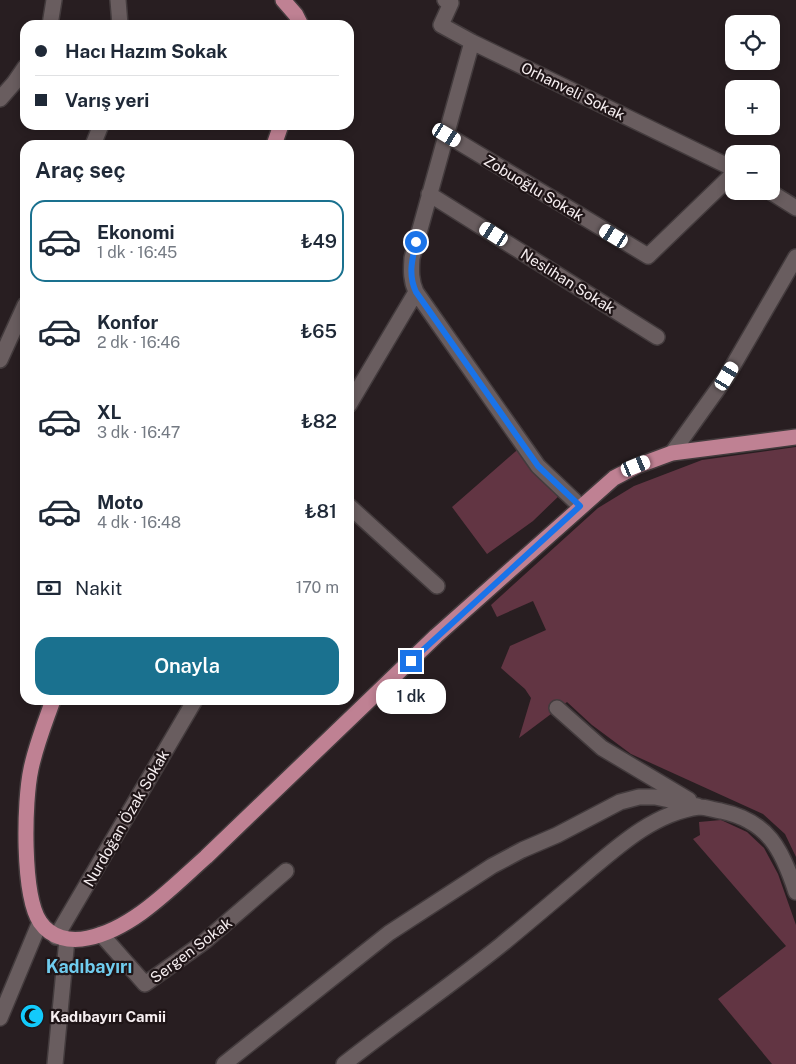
<!DOCTYPE html>
<html lang="tr">
<meta charset="utf-8">
<style>
:root{--surface:#fff;--page:#f6f6f7;--text:#1f2937;--muted:#747a83;--line:#e0e1e3;--accent:#1a718f}
body{margin:0;font-family:"Public Sans",sans-serif;background:var(--page);color:var(--text);height:100vh;display:flex;flex-direction:column;font-size:19px;white-space:nowrap}
*{box-sizing:border-box;margin:0}
p{font-size:16px;color:var(--muted)}
.icon{flex:none;width:28px;height:28px;fill:none;stroke:currentColor;stroke-width:2;stroke-linecap:round;stroke-linejoin:round}
.map{position:relative;flex:1;overflow:hidden}
.sheet{position:absolute;left:20px;top:140px;width:334px;height:565px;display:flex;flex-direction:column;background:var(--surface);border-radius:15px;box-shadow:0 2px 8px #0003}
.sheet>*{flex:none}
.hud{position:absolute;left:20px;top:20px;width:334px;height:110px;border-radius:15px;box-shadow:0 2px 8px #0003;display:grid;align-content:center;height:110px;padding:0 15px;background:var(--surface)}
.fabs{position:absolute;left:725px;top:15px;display:grid;gap:10px}
.fabs a{display:grid;place-items:center;width:55px;height:55px;border-radius:10px;background:var(--surface);box-shadow:0 2px 8px #0003;font-size:25px}
.end{position:absolute;width:22px;height:22px;margin:-11px;border:6px solid #1a73e8;background:#fff;box-shadow:0 0 0 2px #fff}
.from{border-radius:50%}
.bubble{position:absolute;height:35px;border-radius:15px;background:var(--surface);box-shadow:0 2px 8px #0003;font-size:16px;font-weight:600;line-height:35px;text-align:center}
.car{position:absolute;width:15px;height:30px;margin:-15px -8px;border-radius:6px;box-shadow:0 0 4px 1px #0007;background:linear-gradient(#fff 24%,#345 0 40%,#fff 0 76%,#345 0 86%,#fff 0)}
.hud b{display:flex;align-items:center;gap:18px;height:48px;font-size:19px}
.hud b+b{border-top:1px solid var(--line)}
.hud i{width:12px;height:12px;background:var(--text)}
ul{padding:0;list-style:none}
li{display:flex;align-items:center;gap:15px;height:82px;margin:0 10px 8px;padding:0 5px;border:2px solid transparent;border-radius:15px}
li div{flex:1}
li b{display:block;font-size:19px}
li em{font-style:normal;font-weight:600}
li.active{border-color:var(--accent)}
li>.icon{width:45px;height:45px;stroke-width:1.5}
h2{padding:0 15px;font-size:22px;line-height:60px}
.pay{display:flex;align-items:center;gap:12px;height:55px;padding:0 15px;font-size:19px}
.pay p{margin-inline-start:auto}
.primary-button{display:flex;gap:10px;margin-top:auto;padding:10px 15px}
.primary-button a{flex:1;height:58px;border-radius:15px;background:var(--accent);color:#fff;font-size:20px;font-weight:600;line-height:58px;text-align:center}
.map>svg:first-child{display:block}
</style>
<div class="map">
<svg width="796" height="1064" viewBox="0 0 796 1064">
<rect width="100%" height="100%" fill="#281e21"/>
<!-- green -->
<path fill="#623543" d="M523 445 564 491 533 521 487 554 452 507Z
M796 447V857L785 834 763 814 631 754 592 725 567 702 519 738 531 698 525 689 501 668 510 646 546 630 533 601 497 617 491 605 598 508 634 486 702 460Z
M721 820 747 832 764 848 778 874 796 925V1064H772L718 999 786 946 693 839 700 835 699 822Z"/>
<g fill="none" stroke-linecap="round" stroke-linejoin="round">
<!-- minor casing -->
<g stroke="#433b3d" stroke-width="18">
<path id="minor" d="M118 0 120 25
M445 0 451 3 441 25 472 42 734 169
M50 25 54 0
M472 42 412 258C411 271 411 281 416 292L538 466 580 506
M0 99 14 83 25 67
M447 135 648 256 734 173
M93 145 101 125
M769 191 796 208
M429 194 657 337
M0 360 25 305
M349 405 416 292
M672 453 727 376 796 257
M349 506 437 586
M557 708 602 748 689 800
M101 934 145 984 204 942 286 871
M56 937 195 700
M0 1018 40 922
M55 1064 67 939
M224 1064 389 933 492 866 522 850 557 835 620 802 639 797H655L698 806
M344 1064C396 1023 450 986 501 945 529 922 556 899 583 876 616 848 653 813 699 807 706 807 714 810 721 811 768 821 782 849 796 892"/>
</g>
<!-- major casing -->
<g stroke="#433b3d" stroke-width="18">
<path id="major" d="M283 0 296 15 301 25
M274 145 281 125
M53 700C45 723 36 745 31 769 24 801 22 895 40 922 51 938 70 942 88 938 133 929 172 887 206 857L436 636 614 478 637 466 672 453 796 437"/>
</g>
<!-- minor -->
<use href="#minor" stroke="#695d5f" stroke-width="15"/>
<!-- major -->
<use href="#major" stroke="#bf8193" stroke-width="15"/>
</g>
<g fill="none" stroke-linecap="round" stroke-linejoin="round">
<!-- route -->
<path stroke="#1a73e8" stroke-width="6" d="M411 661 580 506 538 466 416 292C408 275 412 260 416 242"/>
</g>
<!-- icons -->
<defs>
<g id="mosque-disc" transform="scale(1.25)"><circle r="9.5" fill="#13cafb" stroke="#1f1517"/><path d="M3.5-4.9A6 6 0 1 0 3.5 4.9A5 5 0 1 1 3.5-4.9Z" fill="#111"/></g>
</defs>
<g fill-rule="evenodd">
<use href="#mosque-disc" x="32" y="1016"/>
</g>
<g text-anchor="middle" dominant-baseline="central" stroke-width="4.5" stroke-linejoin="round" paint-order="stroke">
<!-- street labels -->
<g font-size="15" fill="#f6eef0" stroke="#1f1517">
<text transform="translate(573 91) rotate(26)">Orhanveli Sokak</text>
<text transform="translate(534 188) rotate(31)">Zobuoğlu Sokak</text>
<text transform="translate(568 281) rotate(32)">Neslihan Sokak</text>
<text transform="translate(126 818) rotate(-60)">Nurdoğan Özak Sokak</text>
<text transform="translate(191 950) rotate(-37)">Sergen Sokak</text>
</g>
<!-- poi labels -->
<g font-size="15" font-weight="bold" fill="#f6eef0" stroke="#1f1517" text-anchor="start">
<text x="50" y="1016">Kadıbayırı Camii</text>
</g>
<!-- quarter labels -->
<g font-size="18" font-weight="bold" fill="#70ccee" stroke="#1f1517">
<text x="89" y="966">Kadıbayırı</text>
</g>
</g>
</svg>
<div class="fabs">
<a><svg class="icon" aria-label="locate" viewBox="0 0 24 24"><circle cx="12" cy="12" r="6"/><path d="M12 2v4M12 18v4M2 12h4M18 12h4"/></svg></a>
<a>+</a>
<a>−</a>
</div>
<i class="end from" style="left:416px;top:242px"></i>
<i class="end" style="left:411px;top:661px"></i>
<div class="bubble" style="left:376px;top:679px;width:70px">1 dk</div>
<i class="car" style="left:447px;top:135px;rotate:121deg"></i>
<i class="car" style="left:494px;top:234px;rotate:302deg"></i>
<i class="car" style="left:614px;top:236px;rotate:301deg"></i>
<i class="car" style="left:727px;top:376px;rotate:31deg"></i>
<i class="car" style="left:636px;top:466px;rotate:68deg"></i>
<div class="hud">
<b><i class="from"></i>Hacı Hazım Sokak</b>
<b><i></i>Varış yeri</b>
</div>
<section class="sheet">
<h2>Araç seç</h2>
<ul>
<li class="active"><svg class="icon" aria-label="car" viewBox="0 0 24 24"><path d="M5 17H2v-5l4-1 3-4h7l3 4 3 1v5h-3M9 17h6M6 11h13"/><circle cx="7" cy="17" r="2"/><circle cx="17" cy="17" r="2"/></svg><div><b>Ekonomi</b><p>1 dk · 16:45</p></div><em>₺49</em></li>
<li><svg class="icon" aria-label="car" viewBox="0 0 24 24"><path d="M5 17H2v-5l4-1 3-4h7l3 4 3 1v5h-3M9 17h6M6 11h13"/><circle cx="7" cy="17" r="2"/><circle cx="17" cy="17" r="2"/></svg><div><b>Konfor</b><p>2 dk · 16:46</p></div><em>₺65</em></li>
<li><svg class="icon" aria-label="car" viewBox="0 0 24 24"><path d="M5 17H2v-5l4-1 3-4h7l3 4 3 1v5h-3M9 17h6M6 11h13"/><circle cx="7" cy="17" r="2"/><circle cx="17" cy="17" r="2"/></svg><div><b>XL</b><p>3 dk · 16:47</p></div><em>₺82</em></li>
<li><svg class="icon" aria-label="car" viewBox="0 0 24 24"><path d="M5 17H2v-5l4-1 3-4h7l3 4 3 1v5h-3M9 17h6M6 11h13"/><circle cx="7" cy="17" r="2"/><circle cx="17" cy="17" r="2"/></svg><div><b>Moto</b><p>4 dk · 16:48</p></div><em>₺81</em></li>
</ul>
<div class="pay"><svg class="icon" aria-label="cash" viewBox="0 0 24 24"><path d="M3 7h18v10H3z"/><circle cx="12" cy="12" r="2"/></svg>Nakit<p>170 m</p></div>
<div class="primary-button"><a>Onayla</a></div>
</section>
</div>
